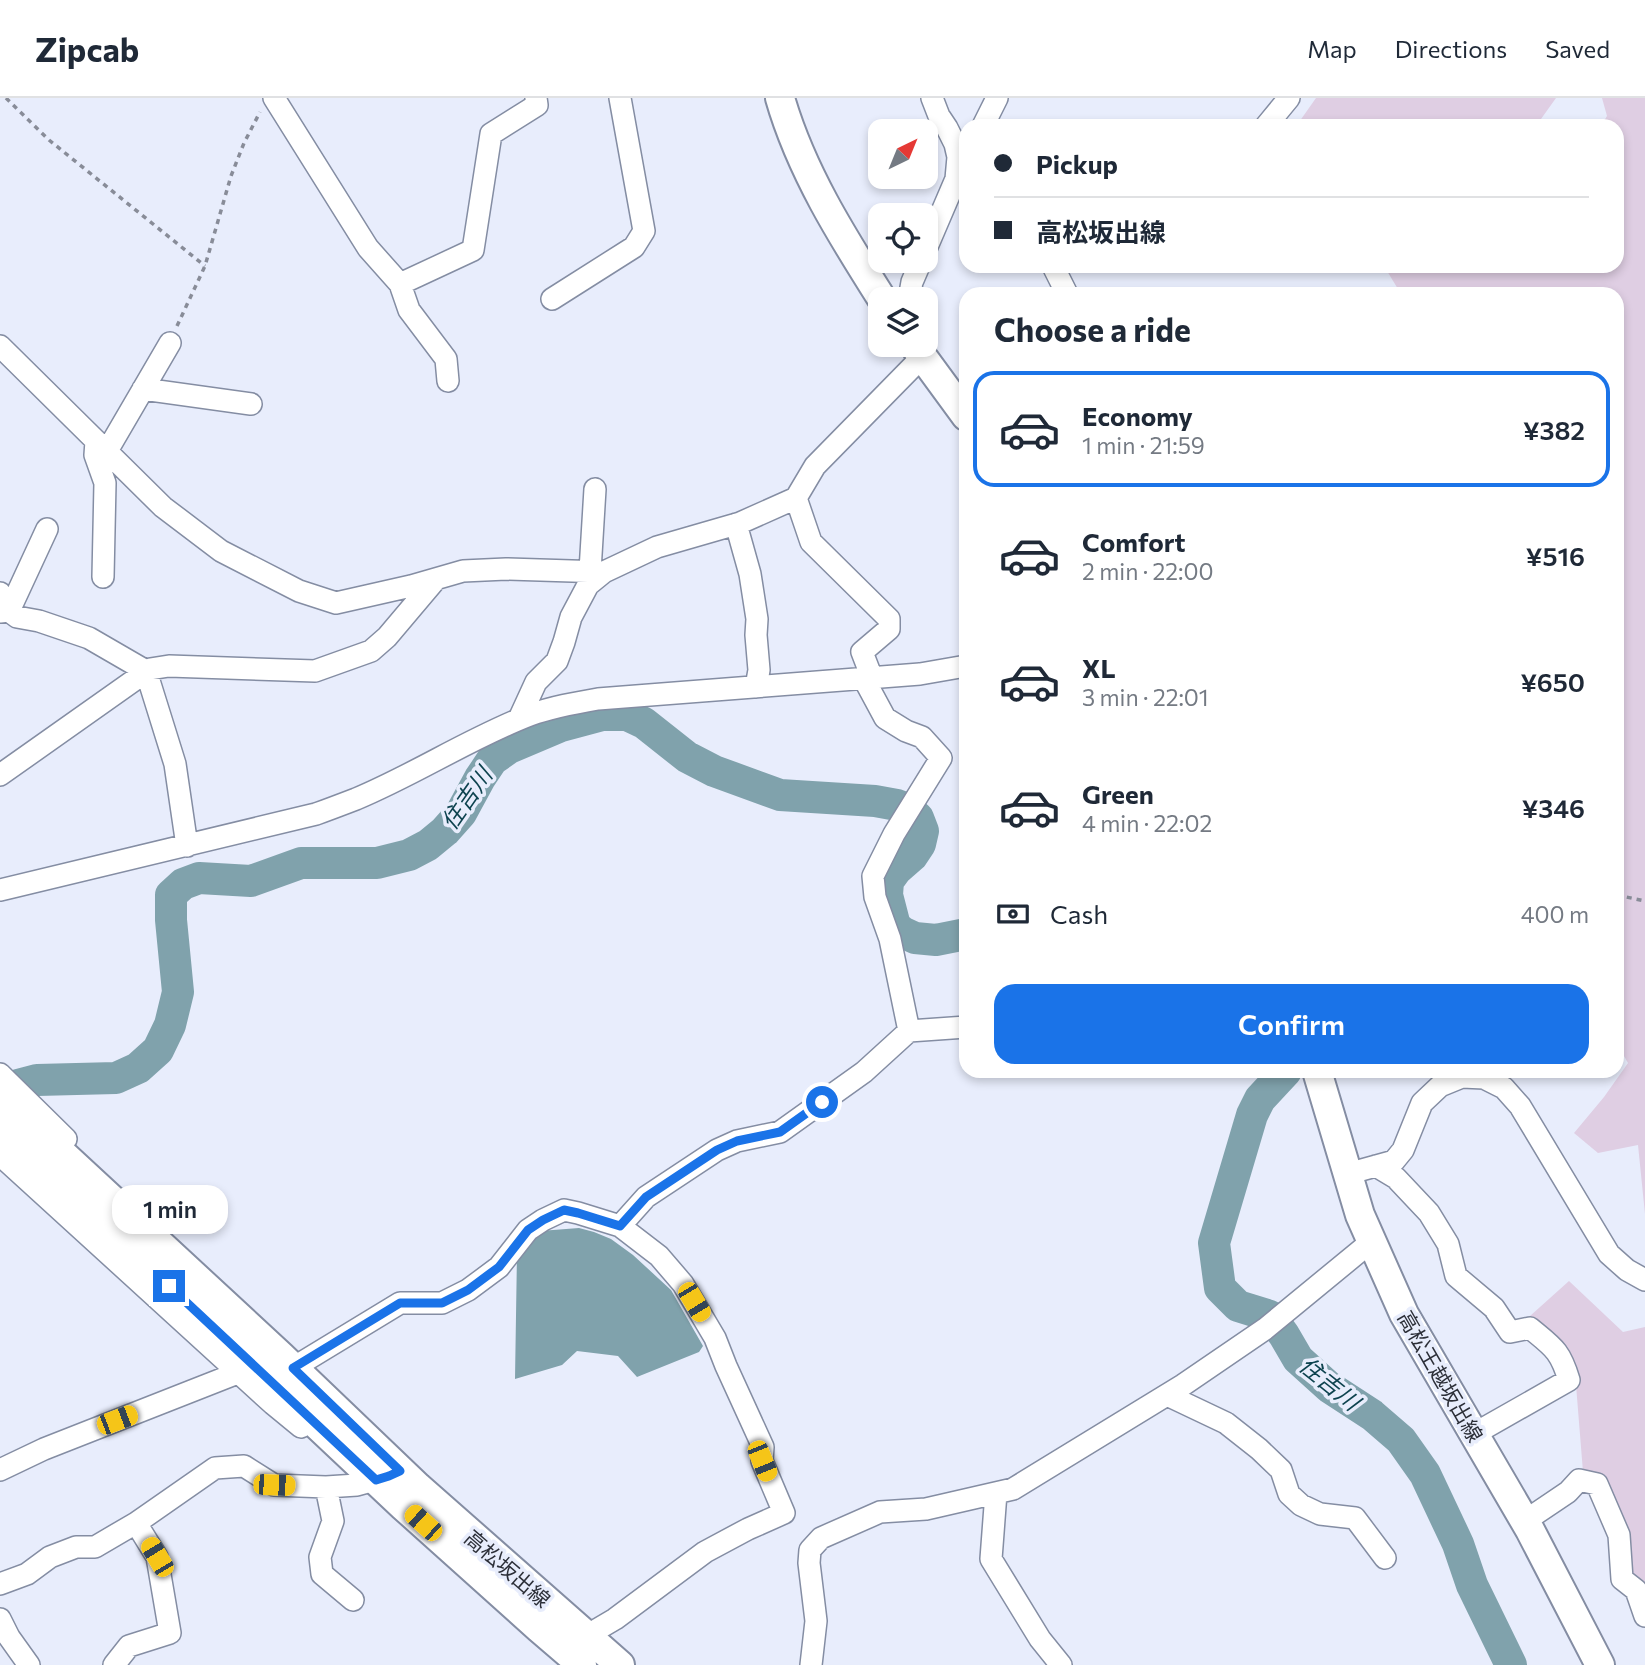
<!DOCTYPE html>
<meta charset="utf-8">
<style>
:root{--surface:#fff;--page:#f6f6f7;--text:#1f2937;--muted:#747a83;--line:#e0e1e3;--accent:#1a73e8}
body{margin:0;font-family:Commissioner,"Noto Sans JP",sans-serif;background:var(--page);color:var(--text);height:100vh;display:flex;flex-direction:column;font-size:26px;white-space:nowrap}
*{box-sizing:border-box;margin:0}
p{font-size:23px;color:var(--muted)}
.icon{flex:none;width:38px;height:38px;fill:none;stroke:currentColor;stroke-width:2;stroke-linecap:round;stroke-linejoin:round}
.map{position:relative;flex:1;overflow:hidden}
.sheet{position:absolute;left:959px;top:189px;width:665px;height:791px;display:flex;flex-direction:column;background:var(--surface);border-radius:21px;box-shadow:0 4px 10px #0003}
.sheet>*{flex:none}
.banner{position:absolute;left:959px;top:21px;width:665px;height:154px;border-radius:21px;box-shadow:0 4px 10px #0003;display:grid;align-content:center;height:154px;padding:0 35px;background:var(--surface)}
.needle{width:46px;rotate:43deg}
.tools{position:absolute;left:868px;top:21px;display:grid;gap:14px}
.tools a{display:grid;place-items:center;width:70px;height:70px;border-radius:14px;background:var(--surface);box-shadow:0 4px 10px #0003;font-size:35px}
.end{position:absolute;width:32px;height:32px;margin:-16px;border:9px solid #1a73e8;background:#fff;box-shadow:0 0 0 4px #fff}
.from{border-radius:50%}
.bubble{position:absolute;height:49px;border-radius:21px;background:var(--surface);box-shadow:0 4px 10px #0003;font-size:23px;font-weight:600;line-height:49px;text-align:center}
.car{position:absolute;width:21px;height:42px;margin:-21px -10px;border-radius:9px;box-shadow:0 0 5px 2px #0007;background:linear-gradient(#f5c518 24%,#345 0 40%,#f5c518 0 76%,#345 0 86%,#f5c518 0)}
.banner b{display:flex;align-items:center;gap:24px;height:66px;font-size:26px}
.banner b+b{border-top:2px solid var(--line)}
.banner i{width:18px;height:18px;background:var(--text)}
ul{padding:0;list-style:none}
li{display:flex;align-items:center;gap:21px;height:116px;margin:0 14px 10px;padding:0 21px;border:4px solid transparent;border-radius:21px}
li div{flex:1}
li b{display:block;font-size:26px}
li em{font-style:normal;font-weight:600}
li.current{border-color:var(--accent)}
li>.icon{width:63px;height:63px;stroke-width:1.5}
h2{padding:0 35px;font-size:32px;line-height:84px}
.pay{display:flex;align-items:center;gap:18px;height:77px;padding:0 35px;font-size:26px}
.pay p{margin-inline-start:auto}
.button{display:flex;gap:14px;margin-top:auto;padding:14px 35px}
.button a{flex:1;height:80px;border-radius:21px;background:var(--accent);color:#fff;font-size:28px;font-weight:600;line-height:80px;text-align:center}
header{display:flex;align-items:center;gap:42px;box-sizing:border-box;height:98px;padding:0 35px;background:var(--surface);border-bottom:2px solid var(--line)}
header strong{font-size:33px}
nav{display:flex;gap:38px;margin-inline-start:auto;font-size:24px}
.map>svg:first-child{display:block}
</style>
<header>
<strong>Zipcab</strong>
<nav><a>Map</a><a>Directions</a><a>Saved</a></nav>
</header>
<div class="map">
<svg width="1645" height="1567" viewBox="0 0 1645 1567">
<rect width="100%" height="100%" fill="#e8edfc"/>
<!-- green -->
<path fill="#dfcee3" d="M1316 0H1556L1536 28H1298L1297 27Z
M1602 0H1645V1116L1638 1047 1598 1055 1574 1035 1604 999 1628 965 1617 946V196H1401L1384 168H1617V28H1601L1607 18Z
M1569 1183 1623 1234 1645 1229V1497L1626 1479 1583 1374 1576 1287 1560 1248 1530 1218Z"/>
<!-- water -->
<path fill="#80a2ac" d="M579 1130 594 1134 611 1141 633 1157 671 1192 703 1248 699 1254 637 1279 618 1258 577 1253 562 1267 515 1281 517 1155 540 1133Z"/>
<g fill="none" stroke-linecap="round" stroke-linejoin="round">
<!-- river -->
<path stroke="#80a2ac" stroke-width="32" d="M1286 973 1260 1001 1252 1017 1214 1145 1220 1190 1238 1208 1270 1218 1284 1237 1298 1261 1329 1289 1372 1317 1401 1342 1425 1376 1458 1446 1472 1487 1511 1567
M0 1002 18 987 37 982 116 980 138 970 158 952 170 927 178 894 171 822V797L183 786 199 780 251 783 301 765H377L409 757 428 747 445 733 461 715 480 680 492 662 509 650 561 628 602 617H627L644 625 687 659 714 673 780 697 875 703 897 707 908 711 918 720 923 733 920 746 912 758 896 772 888 783 887 797 895 828 902 834 915 840 936 842 966 836"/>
<!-- minor casing -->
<g stroke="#848da3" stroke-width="24">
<path id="minor" d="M274 0 368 150 400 186
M983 28 997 0
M1266 28 1289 0
M926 151 956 81 958 59 955 46 947 30 939 18 932 0
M1053 168 1067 196
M552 201 634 149 644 133 620 0
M909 201 912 184 921 163
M0 248 163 409 221 453 299 493 336 505 411 488 463 473 506 471 604 474
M448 283 446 261 409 212 400 186 473 152 491 36 537 7 536 0
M143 291 251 306
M96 343 95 357 105 385 103 479
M107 353 170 245
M796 400 811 444 889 521V531L862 554 872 580
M736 426 750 476 757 521 756 537 759 572 756 589
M590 473 595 391
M0 495 9 513 17 519 39 523 89 540 146 573 175 666 187 748
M0 514 9 513 47 431
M864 581 885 620 906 633 922 639 941 660 894 736 873 778 875 799 890 841 909 933 966 929
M519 621 536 584 557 563 564 544 571 519 588 487 604 474 657 449 740 425 796 400 815 368 922 259
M0 677 150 571 169 568 315 573 371 553 387 539 436 481
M0 792 316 716C330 711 343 706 356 701 416 676 470 640 530 617 552 609 575 605 598 601L920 576 966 568
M0 976 66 1041
M0 1057 273 1306 301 1329
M1376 1068 1396 1080 1429 1115 1448 1146 1456 1178 1494 1210 1510 1234 1530 1230C1553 1249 1560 1252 1569 1282L1474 1336
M1347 1076 1394 1063 1403 1052 1422 1005 1440 988 1462 979 1484 980 1504 990 1520 1008 1609 1156 1627 1172 1645 1182
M293 1270 400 1205H442L468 1192 499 1169 528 1132 543 1122 564 1112 578 1115 620 1128 646 1099 717 1052 737 1043 780 1034 864 974 909 933
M1167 1297 1226 1325 1259 1351 1281 1372 1289 1396 1301 1407 1320 1416 1355 1420 1385 1460
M0 1372 44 1351 240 1274
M326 1389 333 1423 320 1459 322 1476 353 1502
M996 1395 991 1461 1040 1541 1061 1567
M1525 1423 1568 1394 1579 1382 1597 1386 1619 1437 1622 1481 1636 1492 1645 1518
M136 1425 215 1370 244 1368 274 1387 326 1389 357 1387 386 1379
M0 1486 27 1476 50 1459 76 1449H95L136 1425 157 1459 170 1535 129 1548 114 1567
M0 1521 9 1539 29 1567
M590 1541 598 1531 615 1521 705 1454 748 1431 784 1415 762 1363 763 1349 726 1268 715 1240 683 1186 659 1158 620 1128
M811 1567 816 1523 809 1465 810 1452 821 1440 880 1414 926 1411 1013 1391 1183 1287 1265 1231 1372 1143"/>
</g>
<!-- major casing -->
<g stroke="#848da3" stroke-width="32">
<path id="major" d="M780 0C801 73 842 138 882 201
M914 247 966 318
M1317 973 1360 1117 1404 1216 1530 1432 1600 1567
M0 998 281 1258 418 1389 620 1567
M0 1029 403 1408 539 1530 582 1567"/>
</g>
<!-- path -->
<path stroke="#888c98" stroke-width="3.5" stroke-dasharray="5 5" stroke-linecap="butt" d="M6 0 49 42 205 168
M177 228 205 168 231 78 244 45 260 14
M1617 797 1645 803"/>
<!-- minor -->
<use href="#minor" stroke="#fff" stroke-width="21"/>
<!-- major -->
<use href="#major" stroke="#fff" stroke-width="28"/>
</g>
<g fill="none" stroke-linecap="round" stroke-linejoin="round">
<!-- route -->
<path stroke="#1a73e8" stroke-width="9" d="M169 1188 376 1382 389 1378 400 1373 293 1270 400 1205H442L468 1192 499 1169 528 1132 543 1122 564 1112 578 1115 620 1128 646 1099 717 1052 737 1043 780 1034 822 1004"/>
</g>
<g text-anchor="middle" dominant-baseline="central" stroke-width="7" stroke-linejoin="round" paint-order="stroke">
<!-- street labels -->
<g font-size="21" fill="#2c2f38" stroke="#e8edfc">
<text transform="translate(1441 1278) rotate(60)">高松王越坂出線</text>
<text transform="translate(508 1470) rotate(41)">高松坂出線</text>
</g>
<!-- water labels -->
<g font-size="23" font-style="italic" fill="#0e434f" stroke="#e8edfc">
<text transform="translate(466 700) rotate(-55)">住吉川</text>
<text transform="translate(1330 1285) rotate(39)">住吉川</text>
</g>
</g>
</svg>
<div class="tools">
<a><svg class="needle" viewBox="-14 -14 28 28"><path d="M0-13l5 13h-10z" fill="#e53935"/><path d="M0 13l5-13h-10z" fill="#747a83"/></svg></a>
<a><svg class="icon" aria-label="locate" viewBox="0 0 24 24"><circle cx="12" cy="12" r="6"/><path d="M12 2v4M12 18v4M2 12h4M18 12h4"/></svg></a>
<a><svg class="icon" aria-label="layers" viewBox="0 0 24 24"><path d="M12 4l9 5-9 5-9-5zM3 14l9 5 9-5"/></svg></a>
</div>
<i class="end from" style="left:822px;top:1004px"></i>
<i class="end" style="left:169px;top:1188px"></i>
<div class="bubble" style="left:112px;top:1087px;width:116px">1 min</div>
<i class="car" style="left:694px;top:1204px;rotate:149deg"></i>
<i class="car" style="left:117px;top:1322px;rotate:69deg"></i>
<i class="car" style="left:762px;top:1363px;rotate:158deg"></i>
<i class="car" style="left:274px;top:1387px;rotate:92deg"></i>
<i class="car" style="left:423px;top:1425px;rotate:312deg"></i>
<i class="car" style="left:157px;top:1459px;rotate:329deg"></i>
<div class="banner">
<b><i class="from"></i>Pickup</b>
<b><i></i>高松坂出線</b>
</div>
<section class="sheet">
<h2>Choose a ride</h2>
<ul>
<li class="current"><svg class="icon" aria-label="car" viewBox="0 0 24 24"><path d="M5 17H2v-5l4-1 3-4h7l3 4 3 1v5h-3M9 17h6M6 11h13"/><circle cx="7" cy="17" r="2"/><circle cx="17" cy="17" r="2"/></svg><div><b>Economy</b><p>1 min · 21:59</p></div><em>¥382</em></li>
<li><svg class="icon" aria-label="car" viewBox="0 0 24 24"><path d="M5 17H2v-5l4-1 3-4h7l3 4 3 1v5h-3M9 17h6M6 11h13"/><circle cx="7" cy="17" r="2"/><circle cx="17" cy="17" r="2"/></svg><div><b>Comfort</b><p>2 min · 22:00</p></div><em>¥516</em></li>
<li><svg class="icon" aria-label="car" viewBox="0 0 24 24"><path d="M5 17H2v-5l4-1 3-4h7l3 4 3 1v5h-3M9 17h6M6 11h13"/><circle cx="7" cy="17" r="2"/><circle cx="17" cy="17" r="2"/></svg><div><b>XL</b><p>3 min · 22:01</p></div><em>¥650</em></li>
<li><svg class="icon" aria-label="car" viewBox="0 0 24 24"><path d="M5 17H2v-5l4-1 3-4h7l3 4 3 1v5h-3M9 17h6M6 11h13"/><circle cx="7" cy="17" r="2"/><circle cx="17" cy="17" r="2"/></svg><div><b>Green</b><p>4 min · 22:02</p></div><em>¥346</em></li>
</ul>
<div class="pay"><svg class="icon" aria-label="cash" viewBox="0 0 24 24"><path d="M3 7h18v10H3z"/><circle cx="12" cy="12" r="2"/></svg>Cash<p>400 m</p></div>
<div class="button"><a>Confirm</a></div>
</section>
</div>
